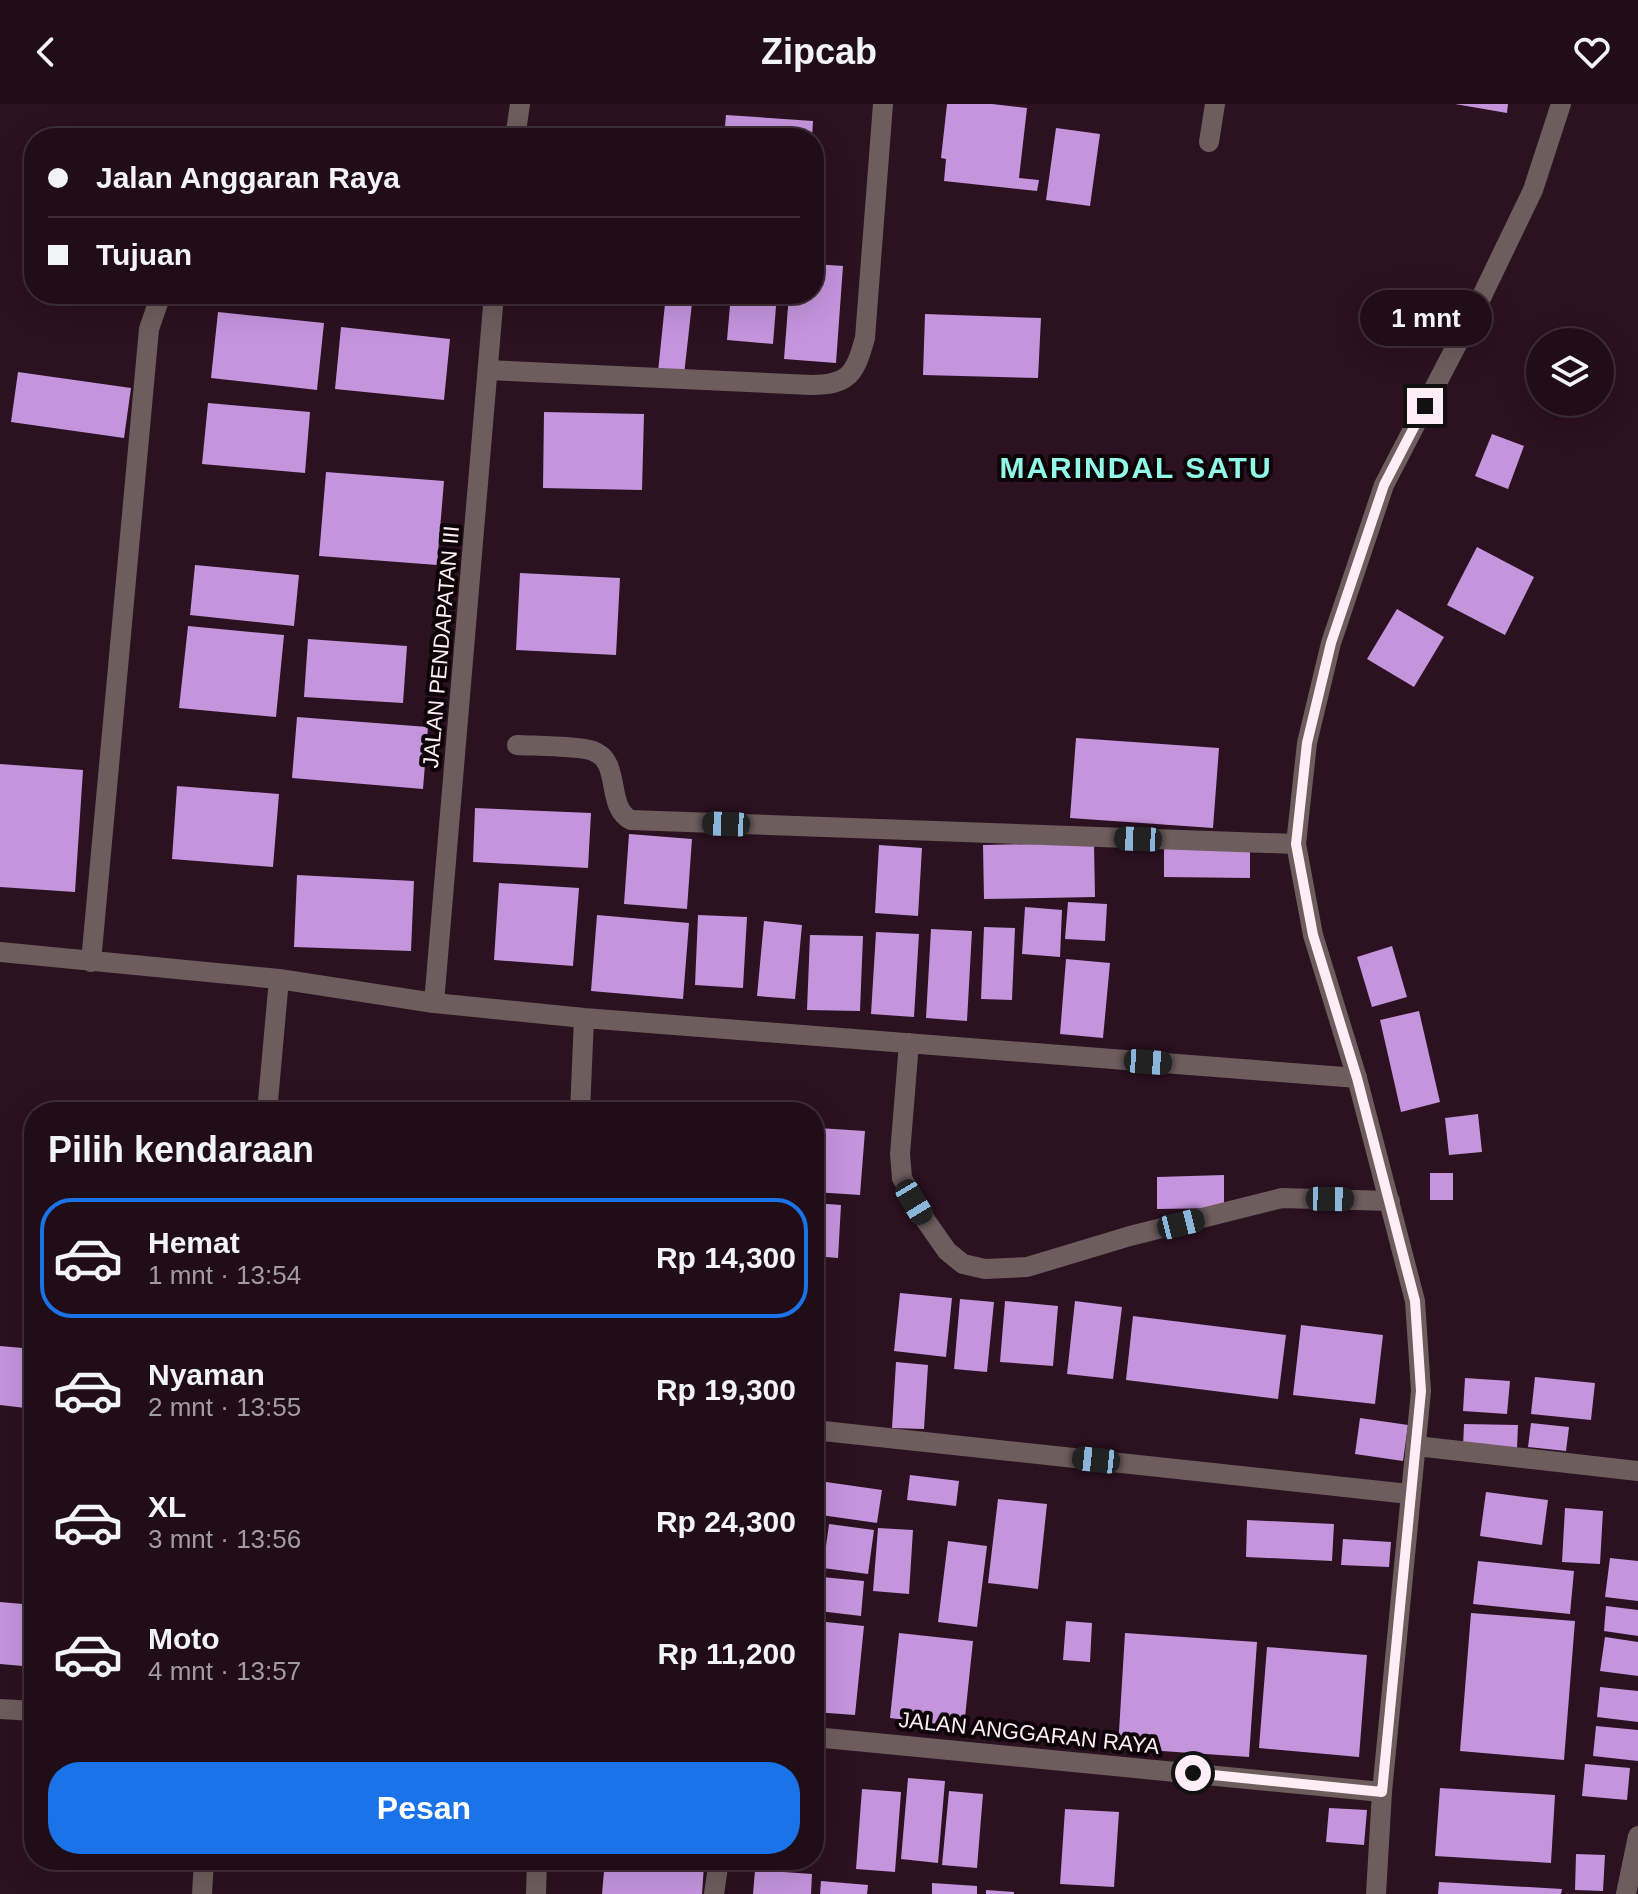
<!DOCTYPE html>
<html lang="id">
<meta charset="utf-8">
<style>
:root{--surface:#210d18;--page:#2d1b25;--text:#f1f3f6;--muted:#a29ca2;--line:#3e2d37;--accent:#1a73e8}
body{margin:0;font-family:Helvetica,sans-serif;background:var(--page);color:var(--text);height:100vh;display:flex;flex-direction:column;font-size:30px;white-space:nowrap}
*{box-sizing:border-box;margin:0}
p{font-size:26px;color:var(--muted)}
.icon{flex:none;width:44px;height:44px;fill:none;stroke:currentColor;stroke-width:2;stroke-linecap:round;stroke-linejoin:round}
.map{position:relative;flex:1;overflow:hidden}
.sheet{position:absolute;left:24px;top:998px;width:800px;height:768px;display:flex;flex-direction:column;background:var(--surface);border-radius:32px;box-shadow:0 8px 32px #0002,0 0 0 2px var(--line)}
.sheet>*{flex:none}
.guide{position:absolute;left:24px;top:24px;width:800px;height:176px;border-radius:32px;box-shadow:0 8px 32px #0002,0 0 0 2px var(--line);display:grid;align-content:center;height:176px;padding:0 24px;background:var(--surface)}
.buttons{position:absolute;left:1526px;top:224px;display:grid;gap:16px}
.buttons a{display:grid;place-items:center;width:88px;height:88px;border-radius:50%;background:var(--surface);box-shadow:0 8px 32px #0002,0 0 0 2px var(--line);font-size:40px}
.end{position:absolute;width:36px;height:36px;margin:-18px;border:10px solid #fdedf5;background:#111;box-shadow:0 0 0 4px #111}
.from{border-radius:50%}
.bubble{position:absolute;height:56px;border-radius:28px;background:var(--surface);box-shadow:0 8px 32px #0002,0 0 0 2px var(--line);font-size:26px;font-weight:700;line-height:56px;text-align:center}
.car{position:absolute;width:24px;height:48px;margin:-24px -12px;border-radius:10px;box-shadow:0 0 6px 2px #0007;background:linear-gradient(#222 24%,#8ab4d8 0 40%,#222 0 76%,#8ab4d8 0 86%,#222 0)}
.guide b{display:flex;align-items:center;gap:28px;height:76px;font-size:30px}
.guide b+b{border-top:2px solid var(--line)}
.guide i{width:20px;height:20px;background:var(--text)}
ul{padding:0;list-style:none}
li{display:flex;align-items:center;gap:24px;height:120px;margin:0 16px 12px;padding:0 8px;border:4px solid transparent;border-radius:32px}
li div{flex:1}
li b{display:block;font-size:30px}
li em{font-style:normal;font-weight:700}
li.current{border-color:var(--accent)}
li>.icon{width:72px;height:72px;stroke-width:1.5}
h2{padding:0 24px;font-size:36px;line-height:96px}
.cta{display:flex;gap:16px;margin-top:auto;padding:16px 24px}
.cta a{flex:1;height:92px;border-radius:32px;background:var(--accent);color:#fff;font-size:32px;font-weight:700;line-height:92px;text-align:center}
header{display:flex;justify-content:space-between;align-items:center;height:104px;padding:0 24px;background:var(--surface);font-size:36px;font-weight:700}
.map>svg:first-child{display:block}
</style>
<header><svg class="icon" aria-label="back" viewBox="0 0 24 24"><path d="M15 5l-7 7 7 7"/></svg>Zipcab<svg class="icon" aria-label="heart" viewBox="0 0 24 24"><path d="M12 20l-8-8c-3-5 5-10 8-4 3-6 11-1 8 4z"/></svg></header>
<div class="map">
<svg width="1638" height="1790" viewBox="0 0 1638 1790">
<rect width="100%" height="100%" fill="#2c1120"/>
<!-- building -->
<path fill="#c494dd" d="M947 0H992L1027 4 1019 74 1039 76 1037 87 944 77 946 55 941 54Z
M1455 0H1508L1507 9Z
M726 11 813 17 812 34H724Z
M1056 24 1100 30 1090 102 1046 96Z
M814 160 843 162 836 259 784 255 789 190H814Z
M666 190H693L684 271 658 268Z
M731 190H777L773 240 727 236Z
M218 208 324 219 317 286 211 274Z
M925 210 1041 214 1038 274 923 271Z
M341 223 450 235 444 296 335 285Z
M18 268 131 284 124 334 11 318Z
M208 299 310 308 305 369 202 360Z
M544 308 644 310 642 386 543 384Z
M1492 330 1524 342 1508 385 1475 372Z
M326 368 444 377 437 461 319 452Z
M1477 443 1534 473 1505 531 1447 501Z
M195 461 299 471 294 522 190 511Z
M520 469 620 474 616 551 516 546Z
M1397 505 1444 533 1414 583 1367 555Z
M188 522 284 531 276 613 179 604Z
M308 535 407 542 403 599 304 593Z
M297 613 428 623 423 685 292 674Z
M1076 634 1219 644 1213 724 1070 714Z
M0 660 83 666 75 788 0 783Z
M177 682 279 690 273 763 172 755Z
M475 704 591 709 588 764 473 758Z
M629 730 692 735 687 805 624 800Z
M1094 739 1095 793 984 795 983 741Z
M879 741 922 744 918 812 875 809Z
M1164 744H1250V774L1164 773Z
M297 771 414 777 411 847 294 843Z
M499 779 579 784 573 862 494 856Z
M1068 798 1107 800 1105 837 1065 835Z
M1025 803 1062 806 1060 853 1022 850Z
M597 811 689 819 683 895 591 887Z
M698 811 747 813 743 884 695 881Z
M764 817 802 821 795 895 757 892Z
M984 823 1015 824 1012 896 981 895Z
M931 825 972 827 967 917 926 914Z
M876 828 919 830 914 913 871 910Z
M810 831 863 832 860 907 807 906Z
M1392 842 1407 893 1372 903 1357 853Z
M1066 855 1110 859 1103 934 1060 930Z
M1419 907 1440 998 1401 1008 1380 916Z
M1478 1010 1482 1048 1449 1051 1445 1014Z
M818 1024 865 1027 860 1091 814 1088Z
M1430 1069H1453V1096H1430Z
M1224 1071V1104L1157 1105V1073Z
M814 1099 841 1101 838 1154 814 1152Z
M900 1189 952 1194 946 1253 894 1247Z
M960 1195 994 1198 987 1268 954 1265Z
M1005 1197 1058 1202 1053 1262 1000 1258Z
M1075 1197 1122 1203 1113 1275 1067 1270Z
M1133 1212 1286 1231 1278 1295 1126 1276Z
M1301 1221 1383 1231 1375 1300 1293 1291Z
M0 1242 34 1245V1305L0 1301Z
M896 1258 928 1261 924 1325 892 1324Z
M1535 1273 1595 1279 1591 1316 1531 1310Z
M1465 1274 1510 1277 1507 1310 1463 1307Z
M1360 1314 1408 1321 1403 1357 1355 1350Z
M1531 1319 1569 1323 1566 1347 1528 1343Z
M1464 1320 1518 1321 1517 1345 1463 1343Z
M910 1371 959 1377 956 1402 907 1396Z
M826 1378 882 1386 877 1419 821 1411Z
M1486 1388 1548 1396 1542 1441 1480 1432Z
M998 1395 1047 1400 1038 1485 988 1479Z
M1565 1404 1603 1407 1600 1460 1562 1458Z
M1247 1416 1334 1420 1332 1457 1246 1453Z
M829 1420 874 1426 868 1470 823 1464Z
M878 1424 913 1426 909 1490 873 1487Z
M1343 1435 1391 1438 1389 1463 1341 1461Z
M948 1437 987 1442 977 1523 938 1518Z
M1610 1454 1638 1457V1497L1605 1493Z
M1478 1457 1574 1467 1570 1510 1473 1500Z
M822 1473 864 1477 861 1512 819 1507Z
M0 1498 34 1501V1563L0 1560Z
M1606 1502 1638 1506V1532L1604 1527Z
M1471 1509 1575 1517 1564 1656 1460 1647Z
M817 1517 864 1522 855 1611 814 1608Z
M1066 1517 1092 1519 1090 1558 1063 1556Z
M899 1529 973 1537 964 1623 890 1614Z
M1125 1529 1257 1538 1249 1653 1118 1644Z
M1605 1533 1638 1538V1572L1600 1567Z
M1267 1543 1367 1551 1359 1653 1259 1644Z
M1600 1583 1638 1587V1618L1597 1613Z
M1596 1622 1638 1626V1657L1593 1652Z
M1585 1660 1630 1664 1627 1696 1582 1692Z
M908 1674 945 1677 938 1759 901 1755Z
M1440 1684 1555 1691 1551 1759 1435 1752Z
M862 1685 901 1688 895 1768 856 1765Z
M949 1687 983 1690 977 1764 942 1761Z
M1329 1704 1367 1706 1364 1741 1326 1738Z
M1065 1705 1119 1708 1114 1783 1060 1780Z
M1576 1750 1605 1751 1603 1787 1575 1786Z
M605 1756 704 1761 702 1790H602Z
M755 1766 812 1770 811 1790H753Z
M821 1777 868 1781 867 1790H820Z
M1439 1778 1562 1785 1561 1790H1438Z
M932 1779 977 1782V1790H932Z
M986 1786 1014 1788V1790H986Z"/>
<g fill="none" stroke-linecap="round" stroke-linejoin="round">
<!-- minor -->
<path stroke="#6e5d5d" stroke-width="20" d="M515 34 520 0
M1209 38 1215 0
M488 266 811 281C850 281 855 269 865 234L883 0
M517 641C535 642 579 642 593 647 622 657 605 703 631 716L1296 740
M0 848 279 875 434 899 584 914 1357 974
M91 858 149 225 158 199
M434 899 494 190
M909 939 900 1050 902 1074 926 1117 947 1147 963 1160 985 1165 1027 1163 1130 1132 1282 1094 1390 1097
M267 1008 279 875
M580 1008 584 914
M814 1326 1409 1390
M1416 1342 1638 1367
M0 1605 34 1607
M814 1633 1382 1688
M202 1790 204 1756
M536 1790 537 1756
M714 1790 719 1756
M1626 1790 1638 1732"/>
<!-- tertiary -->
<path stroke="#6e5d5d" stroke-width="20" d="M1376 1790 1382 1688 1421 1287 1415 1197 1357 974 1313 831 1296 740 1307 639 1331 539 1384 381 1480 196 1533 86 1561 0"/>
</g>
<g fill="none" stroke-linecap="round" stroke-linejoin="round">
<!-- route -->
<path stroke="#fdedf5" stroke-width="10" d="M1193 1669 1382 1688 1421 1287 1415 1197 1357 974 1313 831 1296 740 1307 639 1331 539 1384 381 1425 302"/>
</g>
<g text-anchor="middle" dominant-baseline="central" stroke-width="8" stroke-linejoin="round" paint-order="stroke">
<!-- street labels -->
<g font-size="22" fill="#fdedf5" stroke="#0d0408">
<text transform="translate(441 543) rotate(-85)">JALAN PENDAPATAN III</text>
<text transform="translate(1029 1629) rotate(6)">JALAN ANGGARAN RAYA</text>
</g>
<!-- district labels -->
<g font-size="30" font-weight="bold" letter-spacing="2" fill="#92f9e8" stroke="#0d0408">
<text x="1136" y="363">MARINDAL SATU</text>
</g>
</g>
</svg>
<div class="buttons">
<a><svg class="icon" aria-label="layers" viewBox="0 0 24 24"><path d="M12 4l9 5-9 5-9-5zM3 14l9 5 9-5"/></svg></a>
</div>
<i class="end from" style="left:1193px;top:1669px"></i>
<i class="end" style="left:1425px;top:302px"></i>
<div class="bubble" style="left:1360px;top:186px;width:132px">1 mnt</div>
<i class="car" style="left:726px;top:720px;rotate:272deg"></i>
<i class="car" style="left:1138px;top:735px;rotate:272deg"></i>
<i class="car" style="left:1148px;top:958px;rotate:94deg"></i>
<i class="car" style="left:1330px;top:1095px;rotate:91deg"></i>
<i class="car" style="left:914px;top:1098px;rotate:149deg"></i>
<i class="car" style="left:1181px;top:1120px;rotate:76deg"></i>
<i class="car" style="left:1096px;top:1356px;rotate:276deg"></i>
<div class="guide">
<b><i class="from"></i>Jalan Anggaran Raya</b>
<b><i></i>Tujuan</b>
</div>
<section class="sheet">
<h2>Pilih kendaraan</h2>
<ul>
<li class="current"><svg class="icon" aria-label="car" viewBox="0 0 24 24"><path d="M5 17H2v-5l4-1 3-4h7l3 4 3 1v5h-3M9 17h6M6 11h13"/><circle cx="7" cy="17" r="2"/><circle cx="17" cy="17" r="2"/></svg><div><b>Hemat</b><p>1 mnt · 13:54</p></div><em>Rp 14,300</em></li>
<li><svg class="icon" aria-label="car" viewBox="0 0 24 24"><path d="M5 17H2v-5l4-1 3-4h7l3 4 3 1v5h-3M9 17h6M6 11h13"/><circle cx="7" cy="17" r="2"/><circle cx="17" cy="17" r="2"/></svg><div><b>Nyaman</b><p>2 mnt · 13:55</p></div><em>Rp 19,300</em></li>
<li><svg class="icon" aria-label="car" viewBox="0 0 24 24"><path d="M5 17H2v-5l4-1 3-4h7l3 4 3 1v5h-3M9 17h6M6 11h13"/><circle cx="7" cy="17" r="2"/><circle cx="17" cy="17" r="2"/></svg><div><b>XL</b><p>3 mnt · 13:56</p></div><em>Rp 24,300</em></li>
<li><svg class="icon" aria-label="car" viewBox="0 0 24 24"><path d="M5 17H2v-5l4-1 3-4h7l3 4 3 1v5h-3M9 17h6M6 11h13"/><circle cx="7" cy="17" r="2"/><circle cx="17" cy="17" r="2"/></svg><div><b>Moto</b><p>4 mnt · 13:57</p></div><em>Rp 11,200</em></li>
</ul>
<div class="cta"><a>Pesan</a></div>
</section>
</div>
